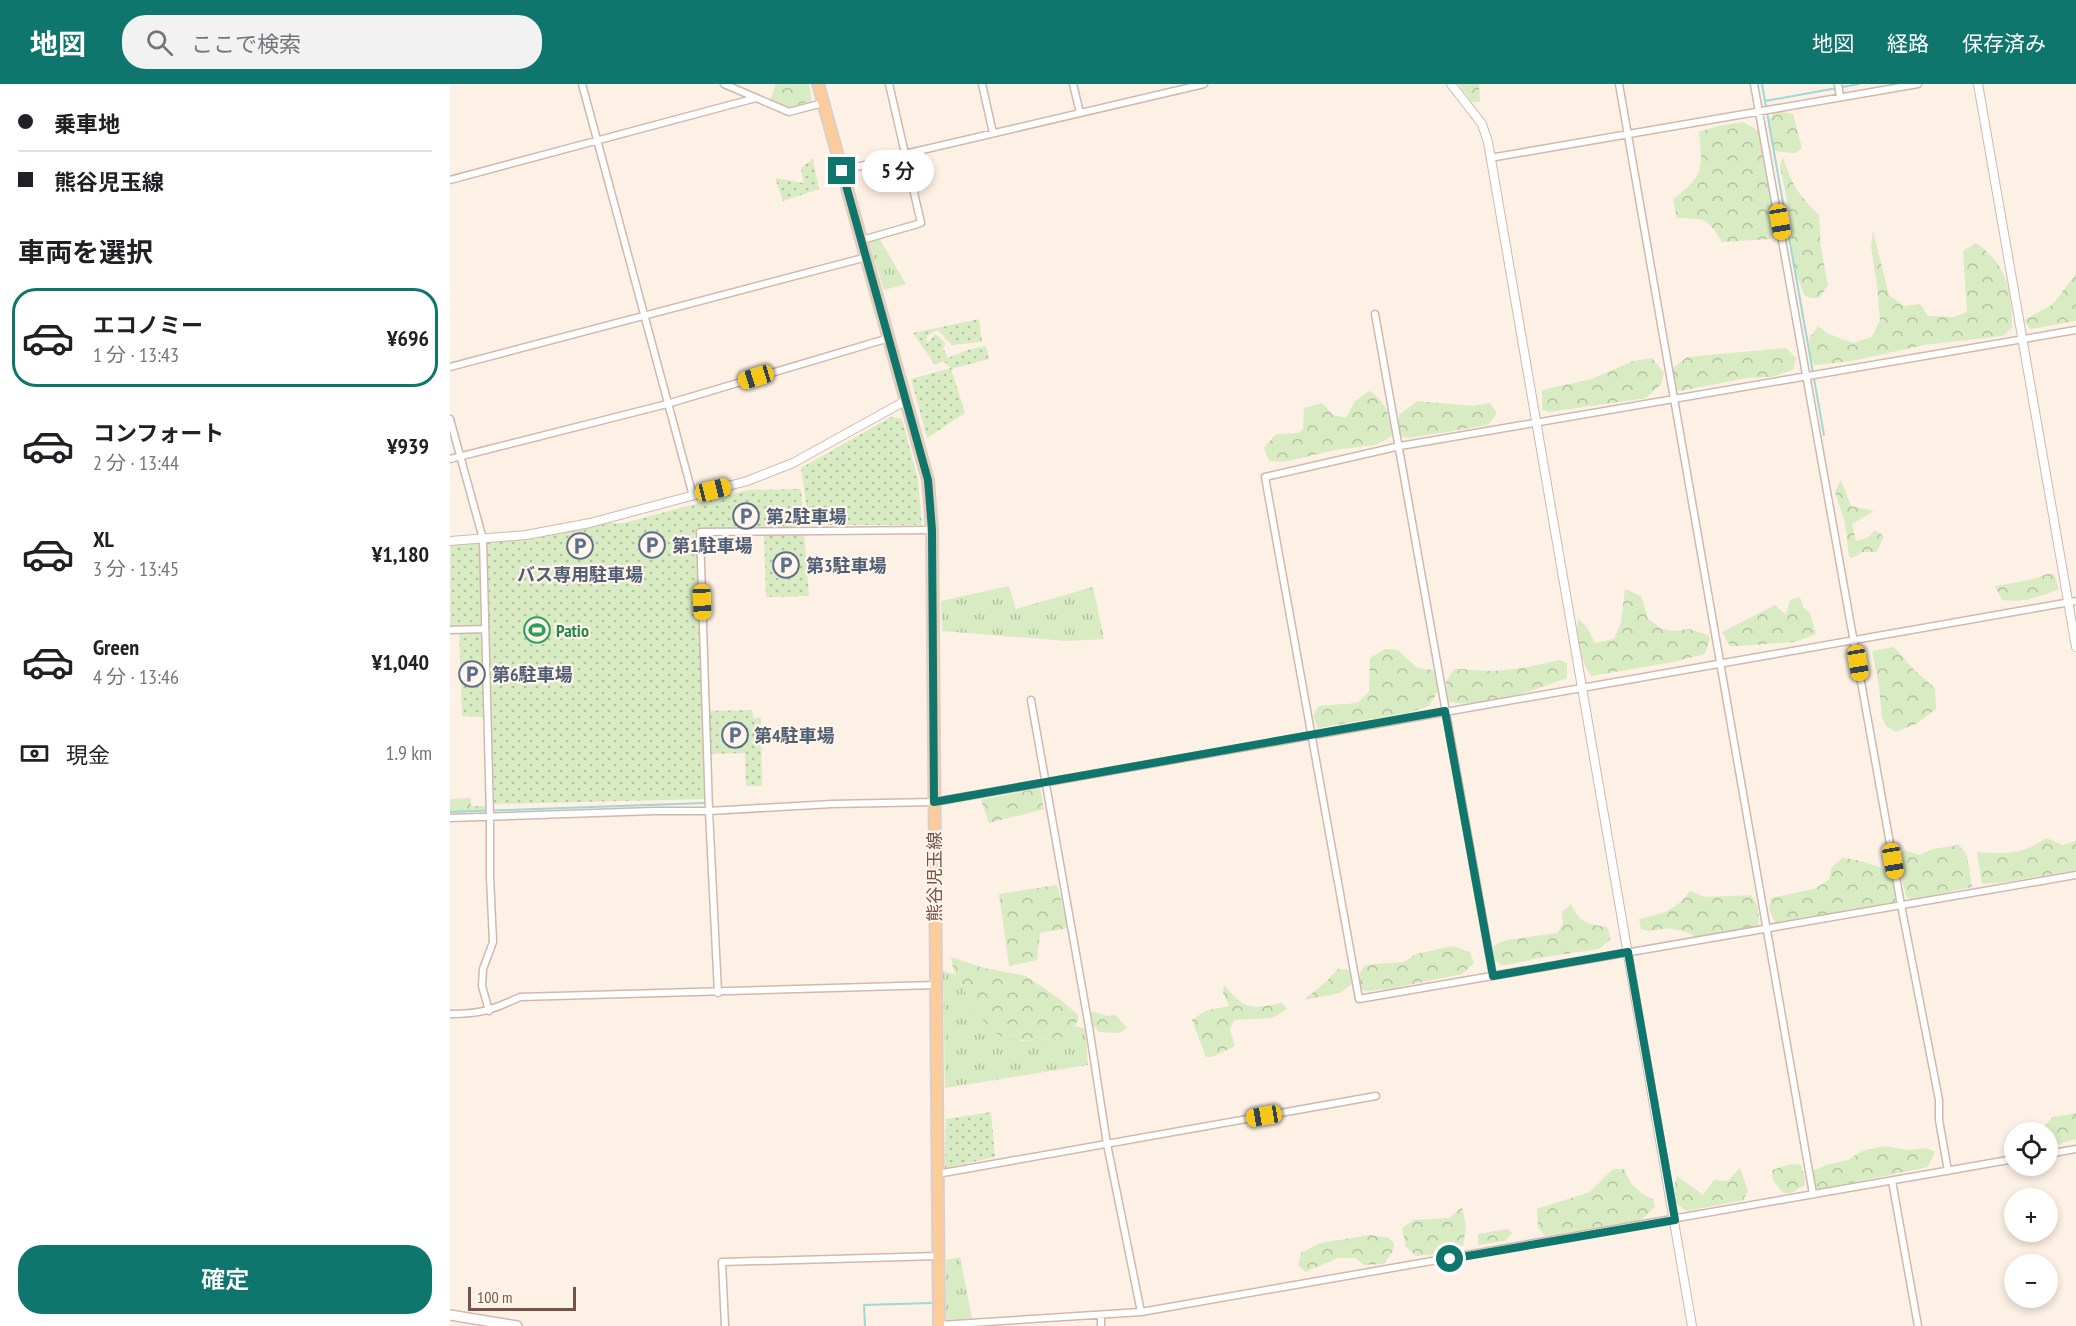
<!DOCTYPE html>
<html lang="ja">
<meta charset="utf-8">
<style>
:root{--surface:#fff;--page:#f2f2f2;--text:#202124;--muted:#757577;--line:#e0e0e0;--accent:#0f766e}
body{margin:0;font-family:"PT Sans Narrow","Noto Sans JP",sans-serif;background:var(--page);color:var(--text);height:100vh;display:flex;flex-direction:column;font-size:22px;white-space:nowrap}
*{box-sizing:border-box;margin:0}
p{font-size:20px;color:var(--muted)}
.icon{flex:none;width:33px;height:33px;fill:none;stroke:currentColor;stroke-width:2;stroke-linecap:round;stroke-linejoin:round}
.map{position:relative;flex:1;overflow:hidden}
.details{display:flex;flex-direction:column;background:var(--surface);width:450px}
.details>*{flex:none}
.hud{display:grid;align-content:center;height:132px;padding:0 18px;background:var(--surface)}
.fabs{position:absolute;left:1554px;top:1038px;display:grid;gap:12px}
.fabs a{display:grid;place-items:center;width:54px;height:54px;border-radius:50%;background:var(--surface);box-shadow:0 3px 9px #0003;font-size:30px}
.scale{position:absolute;left:18px;bottom:15px;width:108px;box-sizing:border-box;padding-left:6px;border:3px solid #765349;border-top:0;font-size:16px;line-height:21px;white-space:nowrap;color:#765349;-webkit-text-stroke:4px #fff5eb;paint-order:stroke}
.end{position:absolute;width:27px;height:27px;margin:-14px;border:8px solid #0f766e;background:#fff;box-shadow:0 0 0 3px #fff}
.from{border-radius:50%}
.bubble{position:absolute;height:42px;border-radius:21px;background:var(--surface);box-shadow:0 3px 9px #0003;font-size:20px;font-weight:600;line-height:42px;text-align:center}
.car{position:absolute;width:18px;height:36px;margin:-18px -9px;border-radius:8px;box-shadow:0 0 4px 2px #0007;background:linear-gradient(#f5c518 24%,#345 0 40%,#f5c518 0 76%,#345 0 86%,#f5c518 0)}
.hud b{display:flex;align-items:center;gap:21px;height:57px;font-size:22px}
.hud b+b{border-top:2px solid var(--line)}
.hud i{width:15px;height:15px;background:var(--text)}
ul{padding:0;list-style:none}
li{display:flex;align-items:center;gap:18px;height:99px;margin:0 12px 9px;padding:0 6px;border:3px solid transparent;border-radius:24px}
li div{flex:1}
li b{display:block;font-size:22px}
li em{font-style:normal;font-weight:600}
li.on{border-color:var(--accent)}
li>.icon{width:54px;height:54px;stroke-width:1.5}
h2{padding:0 18px;font-size:27px;line-height:72px}
.pay{display:flex;align-items:center;gap:15px;height:66px;padding:0 18px;font-size:22px}
.pay p{margin-inline-start:auto}
.button{display:flex;gap:12px;margin-top:auto;padding:12px 18px}
.button a{flex:1;height:69px;border-radius:24px;background:var(--accent);color:#fff;font-size:24px;font-weight:600;line-height:69px;text-align:center}
header{display:flex;align-items:center;gap:36px;box-sizing:border-box;height:84px;padding:0 30px;background:var(--accent);color:#fff}
header strong{font-size:28px}
nav{display:flex;gap:33px;margin-inline-start:auto;font-size:21px}
.search{width:420px;height:54px;background:var(--page);display:flex;align-items:center;gap:15px;box-sizing:border-box;padding:0 21px;border-radius:24px;color:var(--muted);font-size:22px}
main{display:flex;flex:1;min-height:0}
.map>svg:first-child{display:block}
</style>
<header>
<strong>地図</strong>
<div class="search"><svg class="icon" aria-label="search" viewBox="0 0 24 24"><circle cx="10" cy="10" r="6"/><path d="M15 15l6 6"/></svg>ここで検索</div>
<nav><a>地図</a><a>経路</a><a>保存済み</a></nav>
</header>
<main>
<section class="details">
<div class="hud">
<b><i class="from"></i>乗車地</b>
<b><i></i>熊谷児玉線</b>
</div>
<h2>車両を選択</h2>
<ul>
<li class="on"><svg class="icon" aria-label="car" viewBox="0 0 24 24"><path d="M5 17H2v-5l4-1 3-4h7l3 4 3 1v5h-3M9 17h6M6 11h13"/><circle cx="7" cy="17" r="2"/><circle cx="17" cy="17" r="2"/></svg><div><b>エコノミー</b><p>1 分 · 13:43</p></div><em>¥696</em></li>
<li><svg class="icon" aria-label="car" viewBox="0 0 24 24"><path d="M5 17H2v-5l4-1 3-4h7l3 4 3 1v5h-3M9 17h6M6 11h13"/><circle cx="7" cy="17" r="2"/><circle cx="17" cy="17" r="2"/></svg><div><b>コンフォート</b><p>2 分 · 13:44</p></div><em>¥939</em></li>
<li><svg class="icon" aria-label="car" viewBox="0 0 24 24"><path d="M5 17H2v-5l4-1 3-4h7l3 4 3 1v5h-3M9 17h6M6 11h13"/><circle cx="7" cy="17" r="2"/><circle cx="17" cy="17" r="2"/></svg><div><b>XL</b><p>3 分 · 13:45</p></div><em>¥1,180</em></li>
<li><svg class="icon" aria-label="car" viewBox="0 0 24 24"><path d="M5 17H2v-5l4-1 3-4h7l3 4 3 1v5h-3M9 17h6M6 11h13"/><circle cx="7" cy="17" r="2"/><circle cx="17" cy="17" r="2"/></svg><div><b>Green</b><p>4 分 · 13:46</p></div><em>¥1,040</em></li>
</ul>
<div class="pay"><svg class="icon" aria-label="cash" viewBox="0 0 24 24"><path d="M3 7h18v10H3z"/><circle cx="12" cy="12" r="2"/></svg>現金<p>1.9 km</p></div>
<div class="button"><a>確定</a></div>
</section>
<div class="map">
<svg width="1626" height="1242" viewBox="0 0 1626 1242">
<defs>
<pattern id="grass-tufts" width="24" height="20" patternUnits="userSpaceOnUse" patternTransform="scale(1.5)"><rect width="24" height="20" fill="#d8ebc2"/><path d="M3 7l-1-3M5 7V3M7 7l1-3M15 17l-1-3M17 17v-4M19 17l1-3" fill="none" stroke="#b4c1a0"/></pattern>
<pattern id="forest-crowns" width="20" height="18" patternUnits="userSpaceOnUse" patternTransform="scale(1.5)"><rect width="20" height="18" fill="#d8ebc2"/><path d="M2 6a3 3 0 1 1 6 0M12 15a3 3 0 1 1 6 0" fill="none" stroke="#b4c1a0"/></pattern>
<pattern id="park-dots" width="8" height="8" patternUnits="userSpaceOnUse" patternTransform="scale(1.5)"><rect width="8" height="8" fill="#d8ebc2"/><path d="M2 2h.1M6 6h.1" fill="none" stroke="#b4c1a0" stroke-width="1.8" stroke-linecap="round"/></pattern>
</defs>
<rect width="100%" height="100%" fill="#fdf0e4"/>
<!-- grass -->
<path fill="url(#grass-tufts)" d="M429 154 456 200 434 206 419 157Z
M559 502 566 525 643 503 654 555 618 557 492 547 491 517Z
M493 887 504 890 527 927 571 957 597 956 621 952 625 942 635 945 638 981 495 1004Z
M510 1173 522 1234 496 1236V1176Z"/>
<!-- forest -->
<path fill="url(#forest-crowns)" d="M326 0H359L362 17 338 24 320 17Z
M1009 0H1029L1030 18H1022Z
M1325 27 1343 30 1352 64 1345 69 1324 67 1318 37Z
M1293 38 1311 48C1312 59 1312 70 1314 81 1316 98 1332 141 1322 155L1272 158C1256 133 1257 135 1227 134L1223 115C1254 92 1253 85 1249 48L1268 42Z
M1333 73C1341 99 1349 112 1369 131L1371 164 1378 201 1369 214H1361L1355 212 1343 182 1340 131 1330 82Z
M1423 147 1439 211 1454 222 1470 220 1478 232 1504 233 1517 228 1513 167 1526 159C1558 181 1562 208 1562 244L1553 252 1474 261 1402 277 1365 281 1361 275 1359 255 1368 242 1378 250 1403 259 1422 253 1430 236 1427 202 1421 162Z
M1626 190V237L1580 245 1574 236 1602 221Z
M1336 264 1346 274 1343 286 1321 293 1297 294 1230 307 1222 305V285L1237 273Z
M1202 274 1214 289 1211 300 1196 314 1099 328 1092 325V306L1142 295 1183 277Z
M919 307C937 318 940 332 942 352L925 361 885 366 834 378 819 377 814 364 826 350 848 349 853 345 854 324 872 319 883 331 896 334 905 317Z
M967 317 1023 322 1040 319 1047 329 1038 341 960 354 953 353 947 348 949 331Z
M1391 396 1401 422 1424 427 1402 440 1406 457 1419 453 1425 446 1434 452 1427 468H1413L1402 474 1399 473 1395 439 1385 408Z
M1597 490H1604L1609 505C1589 513 1574 519 1552 516L1545 502 1580 496Z
M1175 505 1191 512 1198 535 1212 545 1227 547 1239 545 1258 551 1260 554 1255 570 1223 578 1141 592C1128 571 1125 559 1128 535L1137 543 1145 559 1164 555 1171 539Z
M1350 513 1353 523 1360 529 1366 550 1345 558 1288 562H1280L1272 548 1325 521 1336 531 1340 516Z
M1444 563 1464 586 1485 604 1486 625 1466 640 1446 648 1438 643 1432 635 1429 601 1422 567Z
M935 565 948 566 967 584 983 586 989 596V605L979 622 957 629 868 644 863 631 869 622 907 619 919 608 920 574Z
M1108 576 1117 579V594C1081 607 1037 624 998 618L996 597 1004 585C1017 585 1030 587 1042 587 1064 586 1088 582 1108 576Z
M590 704 594 725 539 739 531 716Z
M21 714V722H36L35 726 0 728V715Z
M1596 754 1613 761 1626 757V786L1557 798 1532 800 1527 768C1554 770 1573 771 1596 754Z
M1509 761 1517 771 1522 803 1462 816 1457 814C1453 800 1445 779 1454 766L1469 771 1483 765Z
M1392 774C1405 775 1432 781 1442 791 1448 798 1448 811 1449 820L1398 831H1371L1350 834 1335 840 1325 839 1319 825 1321 814 1364 805 1379 796 1382 783Z
M607 801 618 844 590 849 587 876 559 882 549 810Z
M1240 807 1255 813 1301 811 1308 823 1309 840 1295 847 1247 854 1237 848 1218 844 1198 847 1191 845 1189 835C1213 829 1224 828 1240 807Z
M1121 820C1129 839 1137 840 1157 843L1161 855 1149 865 1094 873 1057 881H1051L1044 876 1043 862 1056 856 1107 849 1113 840 1112 828Z
M1003 862 1020 868 1024 879 1012 890 939 905 917 907 910 905 909 891 915 881 954 878 966 870Z
M501 873 534 884 576 892 611 916 629 932 621 952C601 956 561 961 544 948 534 940 526 925 519 914 509 898 504 892 501 873Z
M888 885 899 886 902 900 890 909 854 916 877 897Z
M774 901C796 927 800 925 832 919L837 925 822 934 784 936 780 946 785 962 762 973H756L742 936 755 927 779 922 773 909Z
M642 927 657 932 666 931 677 944 669 949 649 948 640 937Z
M1626 1029V1055L1598 1063V1048H1588L1603 1033Z
M1434 1062 1458 1066 1475 1064 1485 1067 1478 1083 1367 1106 1360 1088 1376 1081 1398 1076 1412 1067Z
M1341 1080 1351 1081 1355 1094V1101L1341 1109H1333L1323 1096 1322 1086Z
M1290 1084 1298 1107 1293 1116 1237 1127 1226 1119 1224 1102 1227 1092 1253 1111 1264 1096 1278 1097Z
M1163 1085H1174C1180 1100 1187 1109 1203 1115L1205 1123 1191 1136 1095 1152 1088 1143 1087 1125 1140 1108Z
M1012 1123 1016 1143 1013 1162 991 1170 966 1172 956 1163 952 1144 964 1136 999 1134Z
M1058 1145 1062 1149 1055 1157 1028 1161V1150Z
M920 1151 939 1154 944 1160 943 1167 934 1180 914 1181 905 1174H888L855 1188 848 1181 851 1169 870 1159Z"/>
<!-- park -->
<path fill="url(#park-dots)" d="M363 75 369 105 333 117 325 94 353 99 351 84Z
M529 235 532 258 502 261 488 246 477 251V259L486 250 496 260 493 264 498 274 520 265 536 262 539 275 501 285 515 329 477 354 461 295 501 284 493 277 485 281 463 249Z
M441 333 452 335 468 396 472 441H359L351 384Z
M351 405 359 512 316 513 314 450 243 451 246 454 253 627 302 626 303 634H311L312 702H296L295 669 254 670V715L44 720 41 633 12 632 9 542H0V460L83 455 160 439H174L298 406Z
M541 1028 545 1073 495 1084 496 1035Z"/>
<g fill="none" stroke-linecap="round" stroke-linejoin="round">
<!-- stream -->
<path stroke="#9ed8d9" stroke-width="2" d="M1312 0 1374 351
M1315 17 1409 0
M0 728 254 719
M415 1242 414 1221 481 1219"/>
<!-- minor casing -->
<g stroke="#d1b8ad" stroke-width="9">
<path id="minor" d="M132 0 243 412
M274 0 339 28 373 19
M532 0 543 49
M623 0 630 29
M1169 0 1363 1110
M1304 0 1451 821 1489 1016V1036L1498 1087
M1388 0 1390 13
M1040 74 1468 0
M392 87 455 70 754 0
M0 96 306 14
M412 156 471 139 439 0
M925 230 1043 892
M1626 246 950 362 815 393 909 915 1626 791
M0 283 417 173
M0 335 33 455 40 733V792L43 858 33 885 32 902 39 927
M0 375 217 320 439 254
M0 546 35 545
M581 616 639 943 657 1060 691 1228
M0 734 204 727H259L382 720 484 718 1626 517
M268 909 259 727 250 448 482 446
M0 930C31 930 42 926 70 913L485 901
M1598 1070 1626 1065
M487 1090 926 1012
M1442 1097 1468 1242
M651 1231V1242
M489 1241 691 1228 1564 1075
M275 1242 272 1178 488 1172"/>
</g>
<!-- tertiary casing -->
<g stroke="#d1b8ad" stroke-width="10">
<path id="tertiary" d="M1001 0 1032 40 1038 58 1242 1242
M1528 0 1626 563
M0 457 76 451 140 439 297 397 343 379 455 317"/>
</g>
<!-- secondary casing -->
<g stroke="#d7b9ac" stroke-width="12">
<path id="secondary" d="M0 1231 67 1242"/>
</g>
<!-- primary casing -->
<g stroke="#d9cfcc" stroke-width="14">
<path id="primary" d="M368 0 478 396 482 446 483 546 489 1242"/>
</g>
<!-- minor -->
<use href="#minor" stroke="#fff" stroke-width="6"/>
<!-- tertiary -->
<use href="#tertiary" stroke="#fff" stroke-width="8"/>
<!-- secondary -->
<use href="#secondary" stroke="#fff" stroke-width="9"/>
<!-- primary -->
<use href="#primary" stroke="#fdcc9b" stroke-width="10"/>
</g>
<g fill="none" stroke-linecap="round" stroke-linejoin="round">
<!-- route -->
<path stroke="#0f766e" stroke-width="8" d="M392 87 478 396 482 446 484 718 995 627 1043 892 1178 868 1225 1136 1000 1175"/>
</g>
<!-- icons -->
<defs>
<g id="parking-ring" transform="scale(1.35)"><circle r="9.5" fill="#fff5eb" stroke="#5c6f8a" stroke-width="1.5"/><path d="M-3.5-5.5H1a3.5 3.5 0 0 1 0 7H-1V5.5H-3.5ZM-1-3.4V-.6H.8a1.4 1.4 0 0 0 0-2.8Z" fill="#5c6f8a"/></g>
<g id="stadium-ring" transform="scale(1.35)"><circle r="9.5" fill="#fff5eb" stroke="#2e9e5b" stroke-width="1.5"/><path d="M0-5a6.5 5 0 1 0 0 10a6.5 5 0 1 0 0-10ZM-3.5-1.8h7v3.6h-7Z" fill="#2e9e5b"/></g>
</defs>
<g fill-rule="evenodd">
<use href="#parking-ring" x="296" y="432"/>
<use href="#parking-ring" x="202" y="461"/>
<use href="#parking-ring" x="130" y="462"/>
<use href="#parking-ring" x="336" y="481"/>
<use href="#stadium-ring" x="87" y="546"/>
<use href="#parking-ring" x="22" y="590"/>
<use href="#parking-ring" x="285" y="651"/>
</g>
<g text-anchor="middle" dominant-baseline="central" stroke-width="4.5" stroke-linejoin="round" paint-order="stroke">
<!-- service labels -->
<g font-size="18" font-weight="bold" fill="#4e5e75" stroke="#fff5eb" text-anchor="start">
<text x="316" y="432">第2駐車場</text>
<text x="222" y="461">第1駐車場</text>
<text x="356" y="481">第3駐車場</text>
<text x="130" y="490" text-anchor="middle">バス専用駐車場</text>
<text x="42" y="590">第6駐車場</text>
<text x="304" y="651">第4駐車場</text>
</g>
<!-- leisure labels -->
<g font-size="18" font-weight="bold" fill="#27864d" stroke="#fff5eb" text-anchor="start">
<text x="106" y="546">Patio</text>
</g>
<!-- street labels -->
<g font-size="18" fill="#765349" stroke="#fff5eb">
<text transform="translate(484 793) rotate(-90)">熊谷児玉線</text>
</g>
</g>
</svg>
<div class="fabs">
<a><svg class="icon" aria-label="locate" viewBox="0 0 24 24"><circle cx="12" cy="12" r="6"/><path d="M12 2v4M12 18v4M2 12h4M18 12h4"/></svg></a>
<a>+</a>
<a>−</a>
</div>
<div class="scale">100 m</div>
<i class="end from" style="left:1000px;top:1175px"></i>
<i class="end" style="left:392px;top:87px"></i>
<div class="bubble" style="left:412px;top:66px;width:72px">5 分</div>
<i class="car" style="left:1330px;top:138px;rotate:170deg"></i>
<i class="car" style="left:306px;top:293px;rotate:253deg"></i>
<i class="car" style="left:263px;top:406px;rotate:76deg"></i>
<i class="car" style="left:252px;top:518px;rotate:178deg"></i>
<i class="car" style="left:1408px;top:579px;rotate:170deg"></i>
<i class="car" style="left:1443px;top:777px;rotate:170deg"></i>
<i class="car" style="left:814px;top:1032px;rotate:260deg"></i>
</div>
</main>
